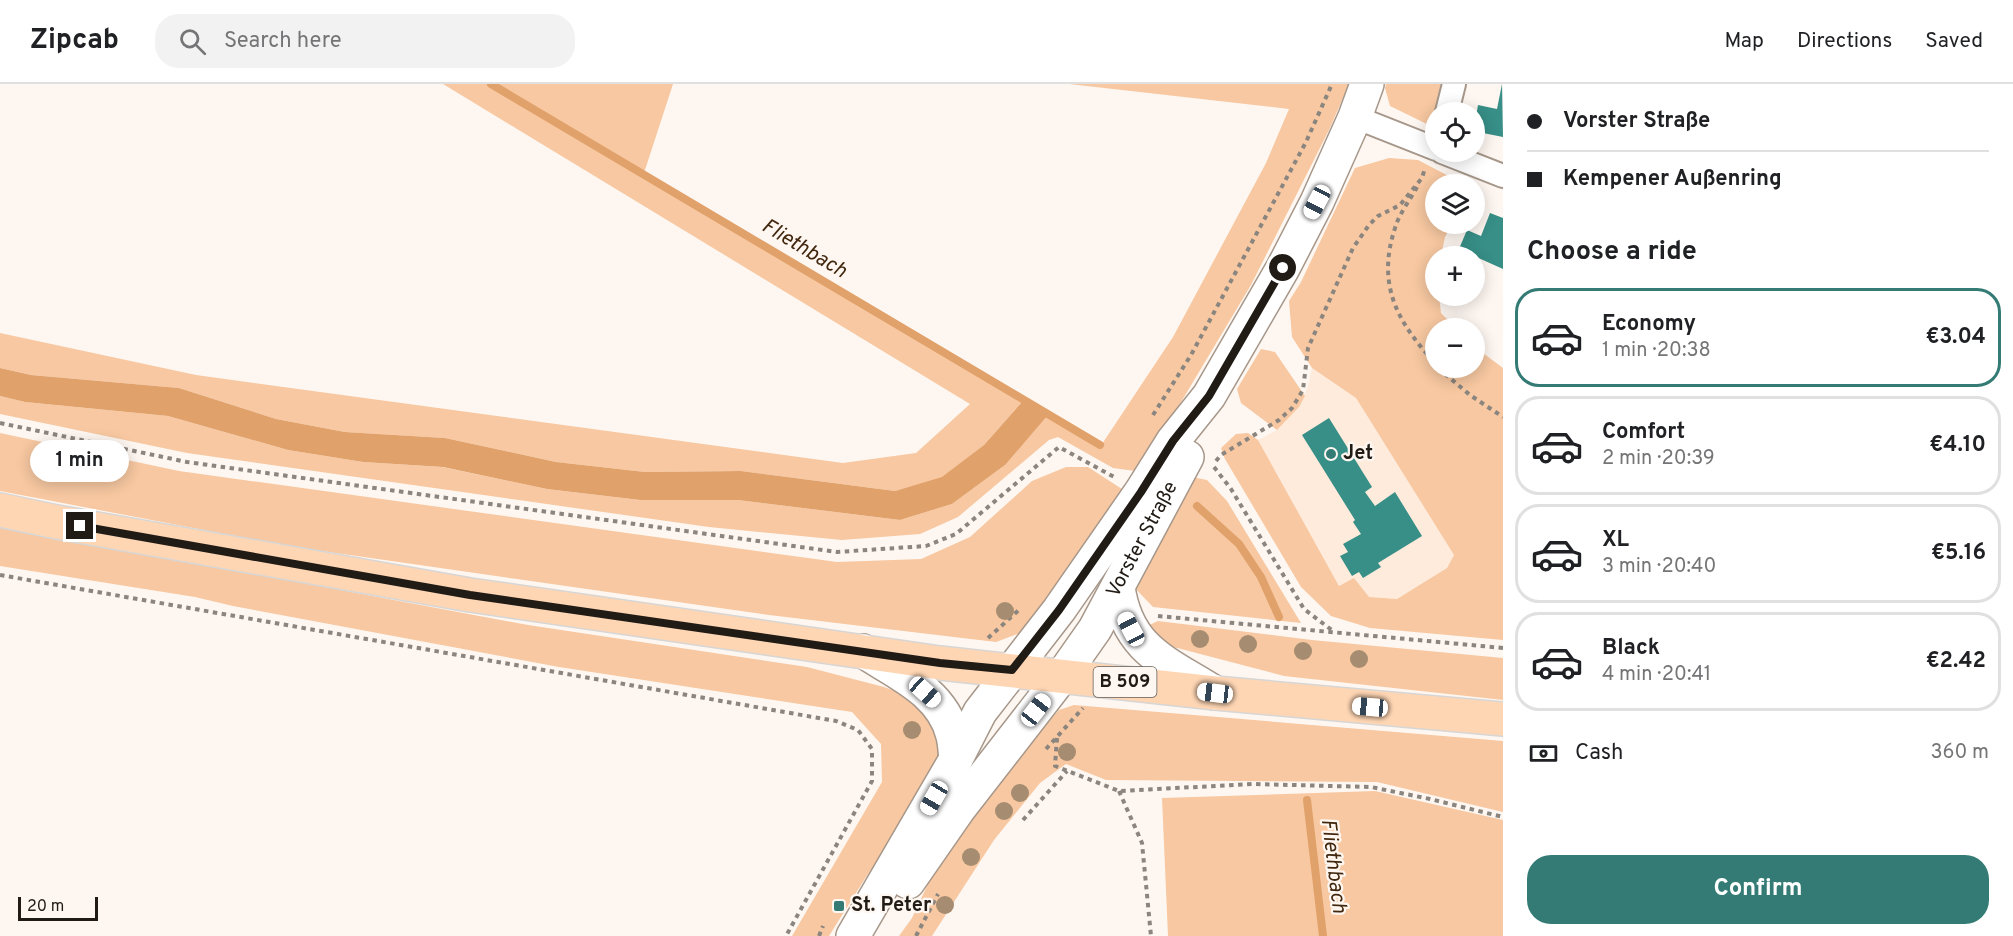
<!DOCTYPE html>
<meta charset="utf-8">
<style>
:root{--surface:#fff;--page:#f2f2f2;--text:#202124;--muted:#757577;--line:#e0e0e0;--accent:#337b74}
body{margin:0;font-family:Overpass,sans-serif;background:var(--page);color:var(--text);height:100vh;display:flex;flex-direction:column;font-size:22px;white-space:nowrap}
*{box-sizing:border-box;margin:0}
p{font-size:20px;color:var(--muted)}
.icon{flex:none;width:33px;height:33px;fill:none;stroke:currentColor;stroke-width:2;stroke-linecap:round;stroke-linejoin:round}
.map{position:relative;flex:1;overflow:hidden}
.sheet{display:flex;flex-direction:column;background:var(--surface);width:510px}
.sheet>*{flex:none}
.hud{display:grid;align-content:center;height:132px;padding:0 24px;background:var(--surface)}
.buttons{position:absolute;left:1425px;top:18px;display:grid;gap:12px}
.buttons a{display:grid;place-items:center;width:60px;height:60px;border-radius:50%;background:var(--surface);box-shadow:0 3px 15px #0003;font-size:30px}
.scale{position:absolute;left:18px;bottom:15px;width:80px;box-sizing:border-box;padding-left:6px;border:3px solid #211b16;border-top:0;font-size:16px;line-height:21px;white-space:nowrap;color:#211b16;-webkit-text-stroke:4px #fef7f1;paint-order:stroke}
.end{position:absolute;width:27px;height:27px;margin:-14px;border:8px solid #211b16;background:#fff;box-shadow:0 0 0 3px #fff}
.from{border-radius:50%}
.bubble{position:absolute;height:42px;border-radius:21px;background:var(--surface);box-shadow:0 3px 15px #0003;font-size:20px;font-weight:700;line-height:42px;text-align:center}
.car{position:absolute;width:18px;height:36px;margin:-18px -9px;border-radius:8px;box-shadow:0 0 4px 2px #0007;background:linear-gradient(#fff 24%,#345 0 40%,#fff 0 76%,#345 0 86%,#fff 0)}
.hud b{display:flex;align-items:center;gap:21px;height:57px;font-size:22px}
.hud b+b{border-top:2px solid var(--line)}
.hud i{width:15px;height:15px;background:var(--text)}
ul{padding:0;list-style:none}
li{display:flex;align-items:center;gap:18px;height:99px;margin:0 12px 9px;padding:0 12px;border:3px solid var(--line);border-radius:24px}
li div{flex:1}
li b{display:block;font-size:22px}
li em{font-style:normal;font-weight:700}
li.active{border-color:var(--accent)}
li>.icon{width:54px;height:54px;stroke-width:1.5}
h2{padding:0 24px;font-size:27px;line-height:72px}
.pay{display:flex;align-items:center;gap:15px;height:66px;padding:0 24px;font-size:22px}
.pay p{margin-inline-start:auto}
.button{display:flex;gap:12px;margin-top:auto;padding:12px 24px}
.button a{flex:1;height:69px;border-radius:24px;background:var(--accent);color:#fff;font-size:24px;font-weight:700;line-height:69px;text-align:center}
header{display:flex;align-items:center;gap:36px;box-sizing:border-box;height:84px;padding:0 30px;background:var(--surface);border-bottom:2px solid var(--line)}
header strong{font-size:28px}
nav{display:flex;gap:33px;margin-inline-start:auto;font-size:21px}
.search{width:420px;height:54px;background:var(--page);display:flex;align-items:center;gap:15px;box-sizing:border-box;padding:0 21px;border-radius:24px;color:var(--muted);font-size:22px}
main{display:flex;flex:1;min-height:0}
.map>svg:first-child{display:block}
</style>
<header>
<strong>Zipcab</strong>
<div class="search"><svg class="icon" aria-label="search" viewBox="0 0 24 24"><circle cx="10" cy="10" r="6"/><path d="M15 15l6 6"/></svg>Search here</div>
<nav><a>Map</a><a>Directions</a><a>Saved</a></nav>
</header>
<main>
<div class="map">
<svg width="1503" height="852" viewBox="0 0 1503 852">
<rect width="100%" height="100%" fill="#fef7f1"/>
<!-- built -->
<path fill="#feebdc" d="M1312 284 1356 314 1454 471 1447 484 1397 515 1369 513 1339 502 1258 356 1277 346 1299 323 1308 302Z"/>
<!-- green -->
<path fill="#f7c8a1" d="M443 0H673L644 89 1102 360 1173 253 1266 79 1289 25 1069 0H1349L1329 46 1251 201 1144 380 1135 387 1113 384 1058 353 1049 356 958 433 920 450 842 456 709 443 187 369 0 330V312L25 318 168 332 288 366 363 378 442 383 547 405 640 416H738L900 436 952 420 1005 381 1022 318 984 361 942 394 895 407 741 387 645 388 556 378 445 354 345 348 276 335 179 304 31 291 0 284V249L196 291 843 379 916 369 970 320Z
M1386 0H1446L1439 28H1436L1435 44 1390 22 1385 4Z
M1389 74 1418 76 1464 100H1436V140H1452L1445 153 1441 172H1436V212H1439L1441 229 1456 244H1436V284H1474L1475 263 1503 284V556L1370 544 1331 532 1301 503 1225 375 1221 364 1236 350 1248 349 1258 356 1339 502 1354 494 1369 513 1397 515 1447 484 1454 471 1356 314 1312 284 1292 253 1289 217 1301 198 1355 84Z
M1261 265 1275 268 1305 312 1299 323 1277 346 1241 319 1237 305Z
M0 349 179 387 837 478 921 475 970 453 1032 397 1066 383H1088L1125 407 1036 532 1020 549 996 558 769 531 287 462 0 407Z
M1187 392 1207 396 1227 417 1301 539 1153 523 1131 500Z
M0 441 57 453 528 541 807 583 884 603 923 617 944 661 924 712 866 793 829 852H792L882 698 881 660 852 628 559 583 233 522 195 513 0 482Z
M1158 537 1312 556 1503 574V616L1284 592 1162 560 1145 543Z
M1074 621 1503 657V728L1377 698 1106 696 1066 680 1040 699 994 756 932 852H899L912 834 934 787 1025 663 1059 626Z
M1375 707 1503 736V852H1168L1162 714Z"/>
<!-- water -->
<path fill="#e1a16a" d="M0 284 31 291 179 304 276 335 345 348 445 354 556 378 645 388 741 387 895 407 942 393 984 361 1022 318 1047 332 1005 381 952 420 900 436 738 416H640L547 405 443 383 363 378 288 366 168 332 25 318 0 312Z"/>
<g fill="none" stroke-linecap="round" stroke-linejoin="round">
<!-- stream -->
<path stroke="#e1a16a" stroke-width="8" d="M491 0 1100 361
M1197 422 1239 460 1261 493 1279 533
M1307 716 1323 852"/>
</g>
<!-- building -->
<path fill="#378f87" d="M1502 0 1503 53 1478 48 1479 46 1474 45 1478 21 1497 25Z
M1490 129 1503 134V185L1474 172H1456L1467 146 1481 152Z
M1329 334 1372 403 1365 408 1375 422 1395 408 1422 452 1378 479 1381 483 1363 494 1359 488 1352 492 1340 472 1348 468 1343 460 1361 450 1353 438 1355 436 1302 351Z"/>
<g fill="none" stroke-linecap="round" stroke-linejoin="round">
<!-- minor casing -->
<g stroke="#a6978a" stroke-width="26">
<path id="minor" d="M1447 28 1454 0
M1355 33 1436 65
M1442 68 1503 92"/>
</g>
<!-- secondary casing -->
<g stroke="#a6978a" stroke-width="36">
<g id="secondary">
<path d="M1118 503C1127 566 1166 578 1215 609"/>
<path d="M863 567C897 589 943 608 953 652 955 660 955 668 956 675"/>
<path id="s1" d="M908 798 958 726 1062 592 1095 545 1187 373"/>
<path d="M853 852 956 675 980 628 1059 526 1141 408 1173 357 1209 312 1283 184 1317 118 1355 33 1367 0"/>
</g>
</g>
<!-- primary casing -->
<g stroke="#d7d6d5" stroke-width="36">
<path id="primary" d="M0 426 57 438 470 511 940 579 1215 609 1503 635"/>
</g>
<!-- path -->
<path stroke="#8b857f" stroke-width="4" stroke-dasharray="4.5 4.5" stroke-linecap="butt" d="M1417 103C1410 116 1399 130 1395 144 1376 202 1398 239 1436 280
M1438 284 1470 311 1503 333
M1153 331 1191 271 1306 58 1332 0
M0 339 187 378 837 468 926 462 956 450 1059 363 1116 394
M1216 377 1221 371 1279 336 1292 324 1303 306 1308 264 1353 164 1369 141 1378 132 1400 121 1422 94 1425 84
M1214 383 1231 405 1304 525 1333 547
M0 491 836 637 858 646 872 665V697L786 852
M1158 532 1503 564
M988 554 1020 525
M1057 654 1055 682 1119 707 1253 700 1371 703 1430 715 1503 733
M1046 665 1083 624
M1119 707 1142 759 1151 852
M1023 736 1067 687
M819 852 823 842
M916 852 938 810"/>
<!-- minor -->
<use href="#minor" stroke="#fff" stroke-width="22"/>
<!-- secondary -->
<use href="#secondary" stroke="#fff" stroke-width="33"/>
<!-- primary -->
<use href="#primary" stroke="#fed6b4" stroke-width="33"/>
</g>
<!-- trees -->
<g fill="#a68c70">
<circle cx="1005" cy="527" r="9"/>
<circle cx="1200" cy="555" r="9"/>
<circle cx="1248" cy="560" r="9"/>
<circle cx="1303" cy="567" r="9"/>
<circle cx="1359" cy="575" r="9"/>
<circle cx="912" cy="646" r="9"/>
<circle cx="1067" cy="668" r="9"/>
<circle cx="1020" cy="709" r="9"/>
<circle cx="1004" cy="727" r="9"/>
<circle cx="971" cy="773" r="9"/>
<circle cx="945" cy="821" r="9"/>
</g>
<g fill="none" stroke-linecap="round" stroke-linejoin="round">
<!-- route -->
<path stroke="#211b16" stroke-width="8" d="M80 442 470 511 940 579 1012 586 1059 526 1141 408 1173 357 1209 312 1283 184"/>
</g>
<!-- markers -->
<g fill="#337b74" stroke="#fef7f1" stroke-width="2">
<circle cx="1331" cy="370" r="6"/>
<rect x="833" y="816" width="12" height="12" rx="3"/>
</g>
<g text-anchor="middle" dominant-baseline="central" stroke-width="4.5" stroke-linejoin="round" paint-order="stroke">
<!-- shield labels -->
<rect fill="#fef7f1" stroke="#635d58" stroke-width="1.5" x="1093.5" y="583" width="63" height="30" rx="4.5"/>
<g font-size="18" font-weight="bold" fill="#211b16">
<text x="1125" y="598">B 509</text>
</g>
<!-- poi labels -->
<g font-size="20" font-weight="bold" fill="#211b16" stroke="#fef7f1" text-anchor="start">
<text x="1343" y="370">Jet</text>
<text x="851" y="822">St. Peter</text>
</g>
<!-- street labels -->
<g font-size="20" fill="#211b16" stroke="#fef7f1">
<text stroke="none"><textPath href="#s1" startOffset="416">Vorster Straße</textPath></text>
</g>
<!-- water labels -->
<g font-size="21" font-style="italic" fill="#41270e" stroke="#fef7f1">
<text transform="translate(804 165) rotate(31)">Fliethbach</text>
<text transform="translate(1333 782) rotate(83)">Fliethbach</text>
</g>
</g>
</svg>
<div class="buttons">
<a><svg class="icon" aria-label="locate" viewBox="0 0 24 24"><circle cx="12" cy="12" r="6"/><path d="M12 2v4M12 18v4M2 12h4M18 12h4"/></svg></a>
<a><svg class="icon" aria-label="layers" viewBox="0 0 24 24"><path d="M12 4l9 5-9 5-9-5zM3 14l9 5 9-5"/></svg></a>
<a>+</a>
<a>−</a>
</div>
<div class="scale">20 m</div>
<i class="end from" style="left:1283px;top:184px"></i>
<i class="end" style="left:80px;top:442px"></i>
<div class="bubble" style="left:30px;top:356px;width:99px">1 min</div>
<i class="car" style="left:1317px;top:118px;rotate:208deg"></i>
<i class="car" style="left:1131px;top:545px;rotate:332deg"></i>
<i class="car" style="left:925px;top:608px;rotate:132deg"></i>
<i class="car" style="left:1215px;top:609px;rotate:277deg"></i>
<i class="car" style="left:1370px;top:623px;rotate:275deg"></i>
<i class="car" style="left:1036px;top:626px;rotate:38deg"></i>
<i class="car" style="left:934px;top:714px;rotate:210deg"></i>
</div>
<section class="sheet">
<div class="hud">
<b><i class="from"></i>Vorster Straße</b>
<b><i></i>Kempener Außenring</b>
</div>
<h2>Choose a ride</h2>
<ul>
<li class="active"><svg class="icon" aria-label="car" viewBox="0 0 24 24"><path d="M5 17H2v-5l4-1 3-4h7l3 4 3 1v5h-3M9 17h6M6 11h13"/><circle cx="7" cy="17" r="2"/><circle cx="17" cy="17" r="2"/></svg><div><b>Economy</b><p>1 min · 20:38</p></div><em>€3.04</em></li>
<li><svg class="icon" aria-label="car" viewBox="0 0 24 24"><path d="M5 17H2v-5l4-1 3-4h7l3 4 3 1v5h-3M9 17h6M6 11h13"/><circle cx="7" cy="17" r="2"/><circle cx="17" cy="17" r="2"/></svg><div><b>Comfort</b><p>2 min · 20:39</p></div><em>€4.10</em></li>
<li><svg class="icon" aria-label="car" viewBox="0 0 24 24"><path d="M5 17H2v-5l4-1 3-4h7l3 4 3 1v5h-3M9 17h6M6 11h13"/><circle cx="7" cy="17" r="2"/><circle cx="17" cy="17" r="2"/></svg><div><b>XL</b><p>3 min · 20:40</p></div><em>€5.16</em></li>
<li><svg class="icon" aria-label="car" viewBox="0 0 24 24"><path d="M5 17H2v-5l4-1 3-4h7l3 4 3 1v5h-3M9 17h6M6 11h13"/><circle cx="7" cy="17" r="2"/><circle cx="17" cy="17" r="2"/></svg><div><b>Black</b><p>4 min · 20:41</p></div><em>€2.42</em></li>
</ul>
<div class="pay"><svg class="icon" aria-label="cash" viewBox="0 0 24 24"><path d="M3 7h18v10H3z"/><circle cx="12" cy="12" r="2"/></svg>Cash<p>360 m</p></div>
<div class="button"><a>Confirm</a></div>
</section>
</main>
